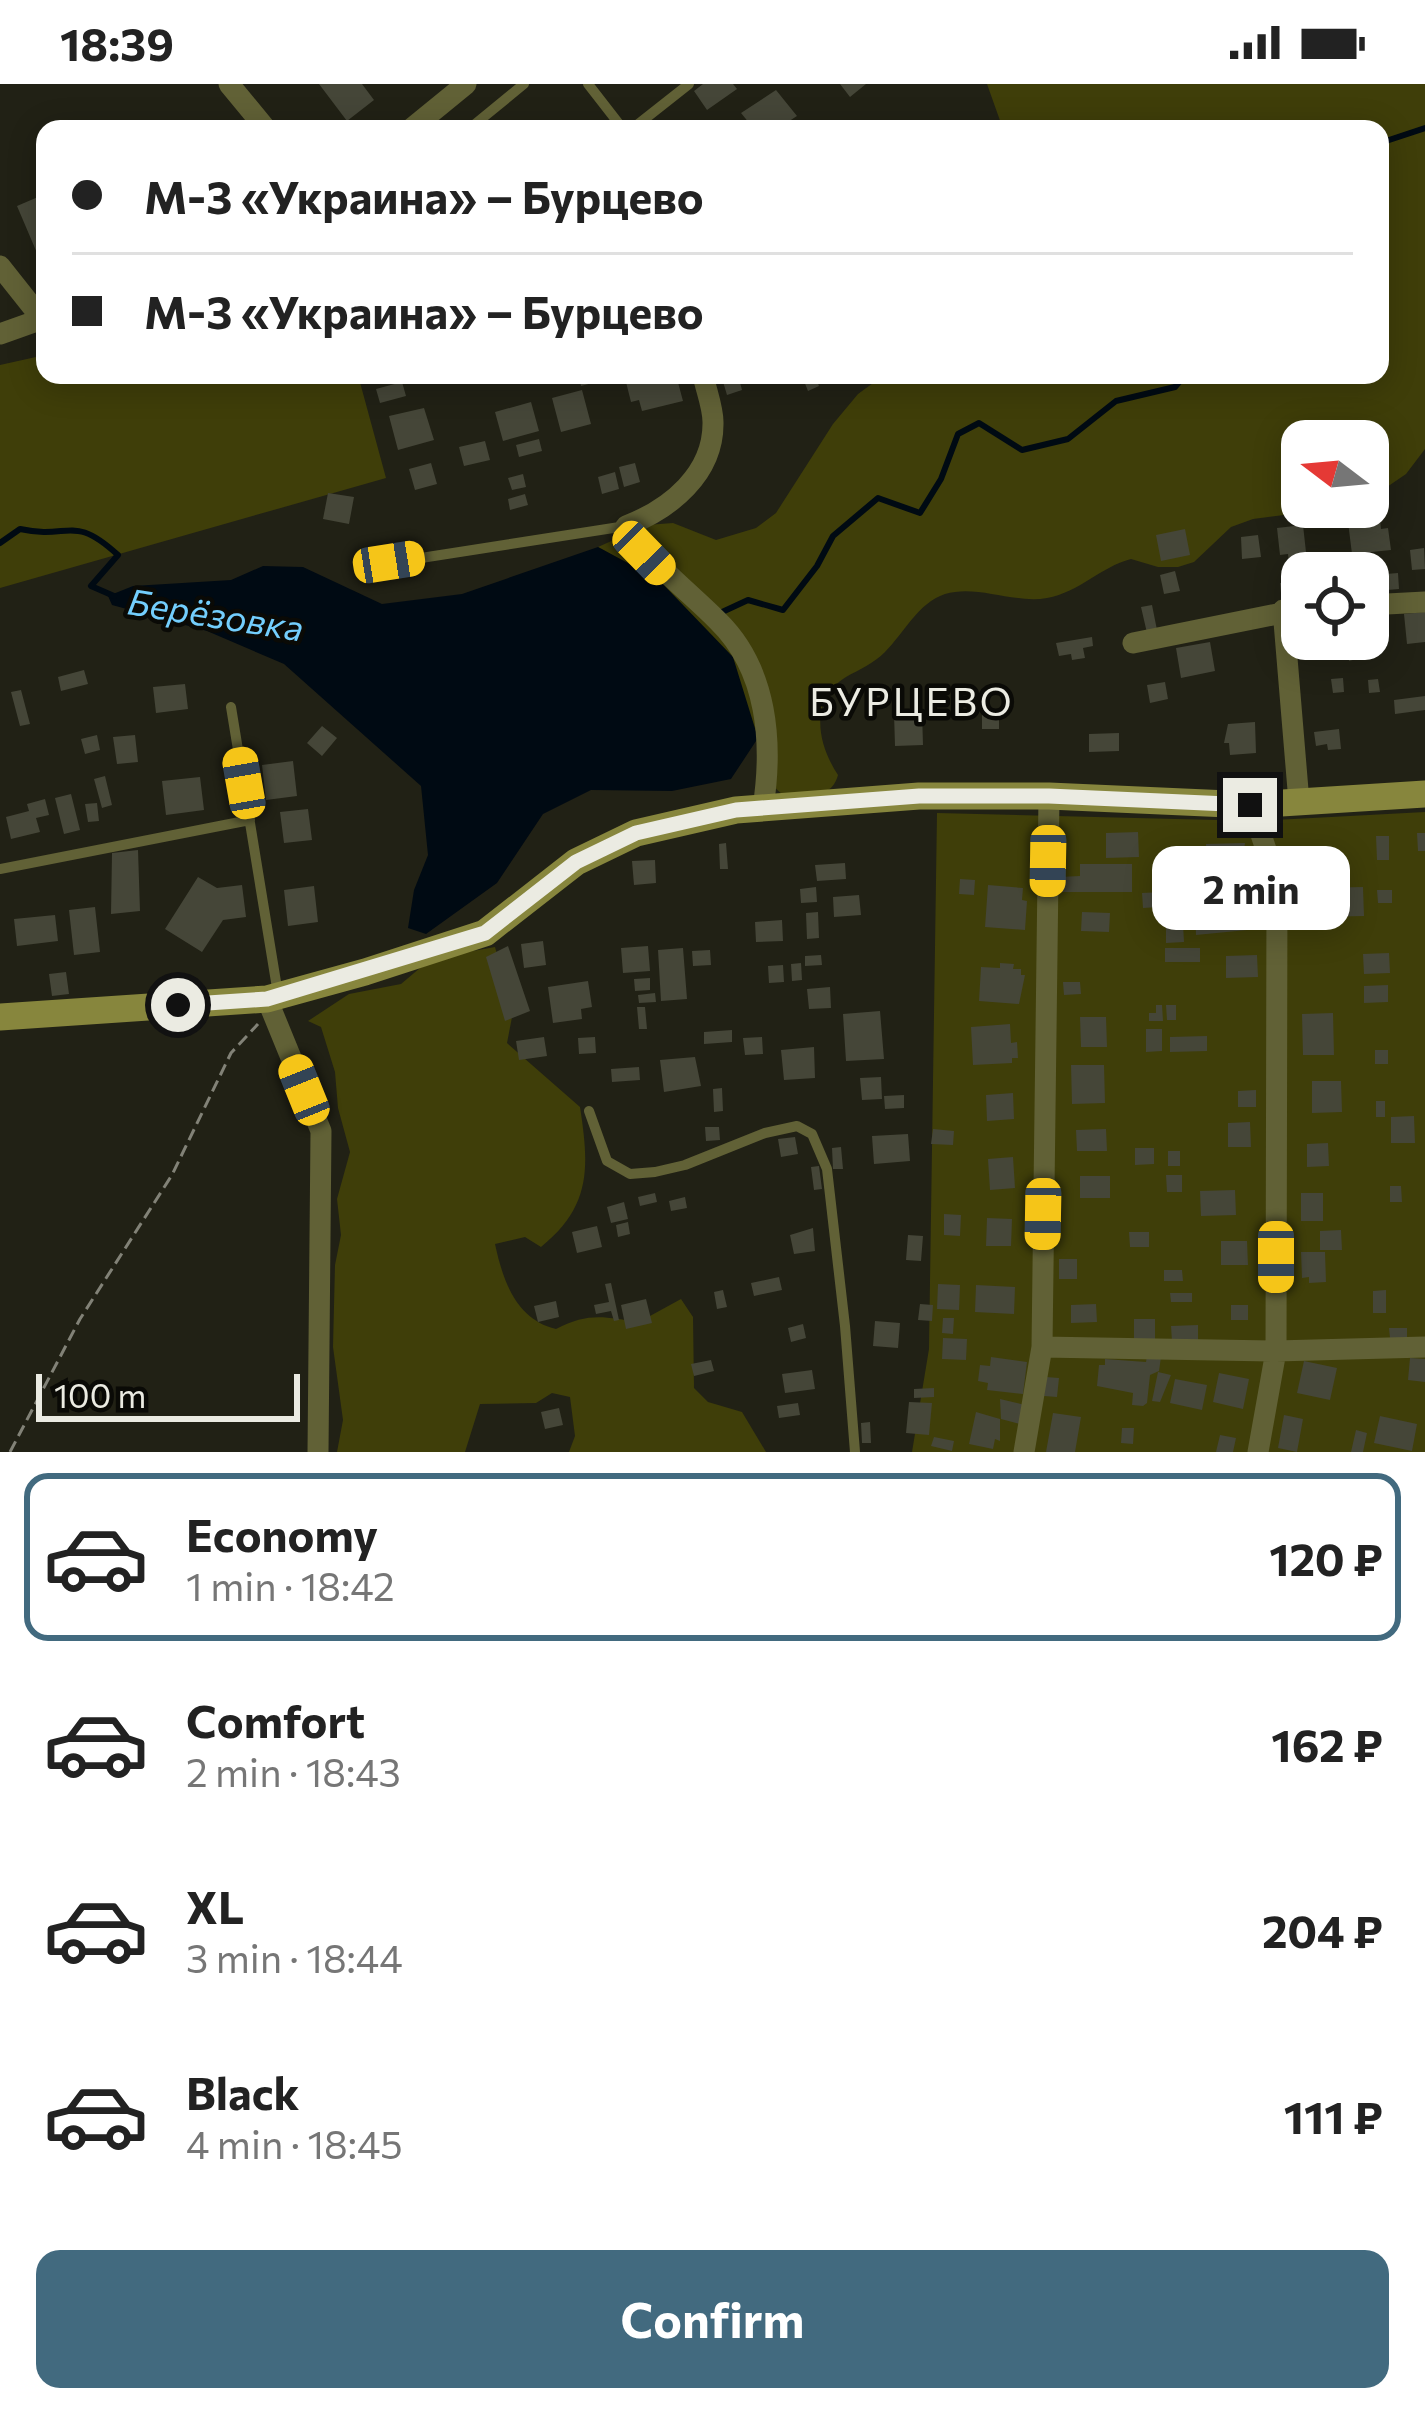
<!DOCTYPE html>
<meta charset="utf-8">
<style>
:root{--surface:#fff;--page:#f6f6f6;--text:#222;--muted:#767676;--line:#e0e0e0;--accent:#426a7f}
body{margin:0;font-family:Commissioner,sans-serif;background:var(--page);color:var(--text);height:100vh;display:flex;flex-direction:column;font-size:45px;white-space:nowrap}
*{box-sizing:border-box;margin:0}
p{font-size:39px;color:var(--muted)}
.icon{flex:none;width:66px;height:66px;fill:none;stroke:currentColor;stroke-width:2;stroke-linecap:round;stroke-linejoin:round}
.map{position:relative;height:1368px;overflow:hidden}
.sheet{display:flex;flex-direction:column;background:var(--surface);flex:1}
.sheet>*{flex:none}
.guide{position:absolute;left:36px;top:36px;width:1353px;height:264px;border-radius:24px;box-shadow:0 6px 30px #0003;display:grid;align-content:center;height:264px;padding:0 36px;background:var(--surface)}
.needle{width:78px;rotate:286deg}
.tools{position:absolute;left:1281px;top:336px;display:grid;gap:24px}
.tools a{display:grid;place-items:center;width:108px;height:108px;border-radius:24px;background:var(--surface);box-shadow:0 6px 30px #0003;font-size:60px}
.scale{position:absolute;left:36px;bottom:30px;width:264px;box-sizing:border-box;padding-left:12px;border:6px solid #ebebe2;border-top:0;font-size:33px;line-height:42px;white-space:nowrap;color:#ebebe2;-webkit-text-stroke:9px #0a0a06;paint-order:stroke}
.end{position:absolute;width:54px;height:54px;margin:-27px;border:15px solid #ebebe2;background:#111;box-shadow:0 0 0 6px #111}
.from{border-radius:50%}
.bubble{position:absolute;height:84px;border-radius:24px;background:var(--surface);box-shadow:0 6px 30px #0003;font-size:39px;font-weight:700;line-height:84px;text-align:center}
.car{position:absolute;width:36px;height:72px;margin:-36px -18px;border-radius:15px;box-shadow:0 0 9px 3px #0007;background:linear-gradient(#f5c518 24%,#345 0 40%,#f5c518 0 76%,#345 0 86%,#f5c518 0)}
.guide b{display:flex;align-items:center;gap:42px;height:114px;font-size:45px}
.guide b+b{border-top:3px solid var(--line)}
.guide i{width:30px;height:30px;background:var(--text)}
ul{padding:21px 0 0;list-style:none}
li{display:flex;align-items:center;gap:36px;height:168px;margin:0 24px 18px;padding:0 12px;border:6px solid transparent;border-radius:24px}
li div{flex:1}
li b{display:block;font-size:45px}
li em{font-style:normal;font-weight:700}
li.active{border-color:var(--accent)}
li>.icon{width:108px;height:108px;stroke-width:1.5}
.primary-button{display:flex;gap:24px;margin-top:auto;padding:24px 36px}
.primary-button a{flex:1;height:138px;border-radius:24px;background:var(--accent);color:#fff;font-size:48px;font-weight:700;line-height:138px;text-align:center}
.status{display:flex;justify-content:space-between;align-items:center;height:84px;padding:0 60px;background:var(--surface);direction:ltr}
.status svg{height:33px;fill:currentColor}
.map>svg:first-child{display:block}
</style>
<div class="status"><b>18:39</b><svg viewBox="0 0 49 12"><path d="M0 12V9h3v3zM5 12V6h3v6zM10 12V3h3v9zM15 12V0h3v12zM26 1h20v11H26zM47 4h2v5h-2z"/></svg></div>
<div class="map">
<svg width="1425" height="1368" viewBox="0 0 1425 1368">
<rect width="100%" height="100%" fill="#212115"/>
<!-- green -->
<path fill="#3f3e09" d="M987 0H1425V365L1406 390 1368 416V357H1302V423H1348L1253 435 1231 443 1194 478 1178 483H1158L1131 475C1100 483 1080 508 1047 514 1014 520 977 500 945 510 918 519 904 549 885 568 873 580 860 585 846 593 808 616 818 661 838 691 831 717 805 711 783 711L773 702 758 654 659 496 598 463 647 441 673 439 716 456 756 444 776 429 833 340 858 310 884 291H1380V45H1003Z
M45 271V291H358L386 394 0 504V281Z
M1425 728V1368H912L929 1265 937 729 1256 737Z
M495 863 513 928 507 959 580 1023C589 1082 592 1122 541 1163L525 1153 495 1160C503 1197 516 1235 556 1245 588 1228 605 1233 639 1238L681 1215 693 1233 694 1304 708 1318 742 1328 766 1368H569L575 1352 570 1313 552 1309 536 1319 480 1320 465 1368H337L343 1336 333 1263 335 1181 341 1151 337 1115 350 1068 338 1024 335 988 321 943 308 937 349 910 401 900 420 884 456 870Z"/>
<!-- water -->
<path fill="#000a13" d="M598 463 659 496 733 573 758 654 731 695 672 707 591 706 543 730 497 799 426 850 408 844 414 806 428 771 421 702 284 580 207 547 112 521 108 512 133 502 231 496 263 482 303 483 382 520 462 510Z"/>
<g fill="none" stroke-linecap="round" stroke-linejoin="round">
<!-- stream -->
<path stroke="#000a13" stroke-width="6" d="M1380 59 1425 44
M0 459 20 445C71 456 72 429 118 471L91 502 114 512
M720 529 748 516 783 526 817 482 833 452 878 414 920 429 941 395 958 350 979 339 1022 366 1068 355 1116 317 1175 303 1185 291"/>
</g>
<!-- building -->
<path fill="#454638" d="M319 0H362L374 16 347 37Z
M703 0H733L737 5 707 26 694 7Z
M840 0H866L850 13Z
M776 6 797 32 777 45H754L741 29Z
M45 110V166L37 169 17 122Z
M579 291H594L596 298 581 302Z
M650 291H676L683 317 642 327 639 316 631 318 626 298Z
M721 291H738L742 306 727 311Z
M815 292 819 302 808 307 804 297Z
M402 298 406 312 380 319 376 305Z
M582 306 591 340 561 348 552 314Z
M531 318 539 347 503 357 495 328Z
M424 324 434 356 398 366 389 332Z
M539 355 542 367 519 373 516 361Z
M485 357 490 376 464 382 459 363Z
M431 379 437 400 415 406 409 385Z
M635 379 640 398 624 403 619 383Z
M615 388 619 405 602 410 598 393Z
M523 390 526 403 512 406 508 394Z
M328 409 354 413 349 440 323 435Z
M525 410 528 421 510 426 508 415Z
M1380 435 1381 445 1388 444 1391 466 1352 470 1348 438Z
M1303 441 1306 468 1300 469 1301 479 1289 481 1288 470 1280 471 1277 444Z
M1185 445 1190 471 1161 477 1156 451Z
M1258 451 1261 473 1242 475 1241 453Z
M1424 464 1425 485 1412 486 1410 466Z
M1175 487 1180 507 1164 510 1160 491Z
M1398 489 1399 505 1387 506 1386 490Z
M1293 498 1295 517 1282 519 1280 499Z
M1152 521 1157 546 1147 549 1141 523Z
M1378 527 1383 568 1349 577 1347 555H1368V528Z
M1425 528V558L1407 560 1404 530Z
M1092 553 1093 562 1083 564 1085 574 1072 576 1071 570 1059 572 1056 559Z
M1210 558 1215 587 1181 594 1176 564Z
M84 586 88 600 61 607 58 593Z
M1343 594 1344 608 1333 609 1331 595Z
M1378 595 1380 608 1369 609 1368 596Z
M1165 598 1168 615 1150 619 1147 601Z
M185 600 188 625 156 629 153 603Z
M21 606 30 640 20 642 11 608Z
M1425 612V626L1395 630 1394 616Z
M982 625H999V645H982Z
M922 628 923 661 895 662 894 629Z
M1255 638 1256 669 1230 671 1229 659H1224L1228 640Z
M322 642 337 654 322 672 307 659Z
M1339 645 1341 665 1328 666 1327 660 1316 662 1314 648Z
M1119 649V667L1089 668V650Z
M97 651 100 666 85 670 81 655Z
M135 651 138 678 117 680 113 653Z
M293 677 297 712 266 716 262 681Z
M105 692 112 721 102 724 94 695Z
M200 693 204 726 166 731 162 697Z
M71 710 80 746 64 750 55 714Z
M45 715 49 731 36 734 40 748 11 755 6 733 29 727 27 720Z
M97 719 99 737 88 738 85 720Z
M308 725 312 756 284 759 280 728Z
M1138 748 1139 773 1106 774V749Z
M1417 749H1425V767H1418Z
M1376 752H1389V776H1377Z
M726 759 728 785H720L719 760Z
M1245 759 1242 781H1247L1248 797 1211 795V786H1207L1206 760Z
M138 766 140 827 111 830 112 769Z
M655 776 656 799 634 801 632 777Z
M845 779 846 795 817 797 815 781Z
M1080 780H1132V808H1059V793L1080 792Z
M198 793 217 804 242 801 246 833 223 836 202 868 165 845Z
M960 795 975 796 974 811 959 810Z
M988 801 1023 804 1022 816 1027 817 1025 846 985 843Z
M314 802 318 838 288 842 284 806Z
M816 803 817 818 801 819 800 805Z
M1363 803 1364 832 1319 833 1318 804Z
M1165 806H1182L1183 816H1165Z
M1377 806H1392V819H1378Z
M1162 808 1159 823 1143 824 1142 809Z
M859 811 861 831 834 833 833 813Z
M1241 812V818H1254V838H1247V846L1196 851 1195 819 1206 818V813Z
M95 823 100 868 74 871 69 826Z
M818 828 819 854 807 855 806 829Z
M1082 828 1110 829 1109 848 1081 847Z
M55 831 58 857 17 862 14 835Z
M782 836 783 857 756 858 755 838Z
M1166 840H1183L1184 858 1166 859Z
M543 857 546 881 524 884 521 860Z
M508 862 530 927 505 937 486 873Z
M648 862 650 887 623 889 621 864Z
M683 864 687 915 661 917 658 866Z
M1165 864H1200V878H1165Z
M710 866 711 881 693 882 692 867Z
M1389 869 1390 889 1364 890 1363 870Z
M821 871 822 881 805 882V872Z
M1257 871 1258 893 1226 894V872Z
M801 879 802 896 792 897 791 880Z
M1000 879 1014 880 1013 885H1021V891H1025L1019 920 979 917 981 883 1000 884Z
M783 881 784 898 769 899 768 882Z
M66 888 69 910 52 912 49 890Z
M650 894V906L635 907 634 895Z
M588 897 592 923 581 925 582 935 553 939 548 903Z
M1063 898H1080L1081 910 1064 911Z
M1388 901V918L1364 919V902Z
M830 903 831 924 809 925 807 905Z
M655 909 656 918 639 919 638 911Z
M1156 921H1162L1163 937H1149V929H1156Z
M1166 921H1176V936H1167Z
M637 923H645L647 945H639Z
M880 927 884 975 846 977 843 930Z
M1333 929 1334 971H1303L1302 930Z
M1080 933H1106L1107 963H1081Z
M1010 940 1011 959 1017 958 1018 974H1012V979L973 981 971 943Z
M1146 945H1162V967L1146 968Z
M732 946V958L704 960V948Z
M1207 952V967L1170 968V953Z
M544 953 547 972 519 976 516 957Z
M595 953 596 969 579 970 578 954Z
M762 953 763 970 745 971 743 954Z
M814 963 815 994 784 996 781 966Z
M1375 966H1388V980H1375Z
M695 973 701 1002 664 1008 660 976Z
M1071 981H1104L1105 1019 1072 1020Z
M639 983 640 996 612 998 611 985Z
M881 993 882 1015 862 1016 860 994Z
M1312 997H1341L1342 1028 1312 1029Z
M722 1004 723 1027 714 1028 713 1005Z
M1256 1006V1023H1238V1007Z
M1013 1009 1014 1035 987 1037 986 1011Z
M904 1011V1024L885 1025 884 1012Z
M1376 1017H1385V1033H1376Z
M1414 1032 1415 1059H1391V1033Z
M1250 1038 1251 1063H1228V1039Z
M705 1043H719L720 1056 706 1057Z
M933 1045 954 1047 953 1061 931 1060Z
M1106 1045 1107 1067H1077L1076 1046Z
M908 1050 910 1077 874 1080 872 1052Z
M795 1053 798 1070 781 1073 778 1055Z
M1328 1059 1329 1082 1307 1083V1060Z
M841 1063 843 1085H833L832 1064Z
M1135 1064H1154V1080L1135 1081Z
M1168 1067H1180V1082H1168Z
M1013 1073 1015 1104 990 1106 988 1075Z
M819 1082 822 1105 814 1106 811 1083Z
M1166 1091H1182V1108H1167Z
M1080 1092H1110V1114H1080Z
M1390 1102H1401L1402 1118H1390Z
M1235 1106 1236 1131 1201 1132 1200 1107Z
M655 1109 657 1118 640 1122 638 1113Z
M1301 1109H1323V1137H1301Z
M685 1113 687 1124 671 1127 669 1117Z
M624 1118 628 1135 611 1139 607 1123Z
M944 1130 961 1131 960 1152 944 1151Z
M987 1134 1012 1135 1011 1162H986Z
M628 1138 630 1150 618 1153 616 1141Z
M597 1142 602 1163 577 1169 572 1148Z
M813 1144 815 1167 794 1170 790 1151Z
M1341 1146 1342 1166H1320V1147Z
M1129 1148H1149V1163H1130Z
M908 1151 923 1152 921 1177 906 1176Z
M1221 1157H1247L1248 1181H1221Z
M1301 1168H1325L1326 1198 1309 1199V1193L1302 1194Z
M1059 1175H1077V1195H1059Z
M1164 1186H1182L1183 1197H1164Z
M779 1193 782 1206 754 1212 751 1199Z
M611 1199 619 1236 614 1237 611 1227 596 1230 594 1221 609 1218 605 1200Z
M938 1200 960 1201 959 1226 937 1225Z
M976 1201 1015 1203 1014 1230 975 1228Z
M723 1206 727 1223 717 1225 714 1208Z
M1386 1206V1229H1373V1207Z
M1170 1209H1192V1218H1171Z
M646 1215 652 1239 626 1245 621 1221Z
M556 1217 559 1233 538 1238 534 1222Z
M920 1220 933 1221 932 1237 918 1236Z
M1096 1220 1097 1238 1071 1239V1221Z
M1231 1221H1248V1236H1231Z
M943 1234H954L953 1250 942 1249Z
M1134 1235H1155V1257H1134Z
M875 1237 900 1239 898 1264 873 1262Z
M803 1240 806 1254 791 1258 788 1244Z
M1198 1241V1258H1172L1171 1242Z
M1389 1244H1407V1254H1390Z
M943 1254 967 1255 966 1276 942 1275Z
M1147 1272 1161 1273 1159 1287 1150 1291 1147 1319 1143 1322 1132 1321 1133 1309 1097 1302 1099 1281H1105V1275L1146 1278Z
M991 1273 1027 1278 1023 1310 987 1306 988 1299 978 1297 980 1281 990 1282Z
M1410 1274 1425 1275V1298L1408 1296Z
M711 1276 714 1287 694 1292 691 1280Z
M1304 1277 1337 1284 1330 1316 1297 1309Z
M812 1286 815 1305 785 1309 782 1290Z
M1158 1288 1171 1291 1160 1318 1152 1317Z
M1219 1289 1249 1295 1243 1325 1213 1318Z
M1046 1293 1059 1294 1057 1313 1044 1312Z
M1175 1295 1207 1301 1202 1326 1170 1319Z
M934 1304V1313L914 1314V1305Z
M1000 1315 1025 1321 1020 1340 1001 1335Z
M909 1318 932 1319 929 1351 906 1349Z
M798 1319 800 1331 779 1334 777 1322Z
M559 1324 563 1341 545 1345 541 1328Z
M976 1328 1000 1335V1357L995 1355 993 1365 969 1360Z
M1053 1329 1081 1333 1075 1368H1046Z
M1284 1331 1303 1335 1297 1368 1278 1364Z
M1380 1332 1417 1340 1412 1367 1374 1359Z
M870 1338 871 1359H862L861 1339Z
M1122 1344H1134L1133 1360 1121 1359Z
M1356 1346 1367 1349 1363 1368H1351Z
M1220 1351 1236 1354 1233 1368H1216Z
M934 1353 954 1357 952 1367 931 1362Z"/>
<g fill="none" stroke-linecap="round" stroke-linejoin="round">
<!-- path -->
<path stroke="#828277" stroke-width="3" stroke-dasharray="12 6" stroke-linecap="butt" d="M10 1368 80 1235 172 1091 231 969 258 940"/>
<!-- lane -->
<path stroke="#616136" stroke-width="10" d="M588 0 623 45
M469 45 524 0
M632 45 689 0
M911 45H918
M389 479 626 442
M231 623 278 910
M0 785 250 736
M589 1027 607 1077 630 1090 655 1088 685 1081 765 1049 797 1042 812 1050 827 1085 845 1242 855 1368"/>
<!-- street -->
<path stroke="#616136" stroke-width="21" d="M229 0 266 45
M411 45 466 0
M0 182 42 235
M0 250 45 234
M703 291C706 306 713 323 713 338 714 390 670 425 626 442 652 480 686 505 718 537 768 586 773 659 763 724
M1368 521 1425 518
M1283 526 1299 718
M1133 559 1302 525
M1251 721 1277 798 1276 1267 1258 1368
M267 915 321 1047 318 1368
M1042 1263 1276 1267 1425 1263
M1024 1368 1042 1263 1049 712"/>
<!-- secondary -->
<path stroke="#87863d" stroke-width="27" d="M0 933 267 915 365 888 485 849 576 778 636 749 736 726 919 712H1049L1251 721 1425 710"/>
</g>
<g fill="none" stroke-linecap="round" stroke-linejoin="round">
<!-- route -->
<path stroke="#ebebe2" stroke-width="15" d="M178 921 267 915 485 849 576 778 636 749 736 726 919 712H1049L1250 721"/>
</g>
<g text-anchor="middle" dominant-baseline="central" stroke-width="9" stroke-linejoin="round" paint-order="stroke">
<!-- water labels -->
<g font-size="36" font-style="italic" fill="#73cefd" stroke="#0a0a06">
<text transform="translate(216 529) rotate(9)">Берёзовка</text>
</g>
<!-- quarter labels -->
<g font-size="39" letter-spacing="3" fill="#ebebe2" stroke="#0a0a06">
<text x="912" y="616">БУРЦЕВО</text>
</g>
</g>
</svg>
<div class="tools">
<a><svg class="needle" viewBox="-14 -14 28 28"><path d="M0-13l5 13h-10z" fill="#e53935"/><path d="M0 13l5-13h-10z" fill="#767676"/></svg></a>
<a><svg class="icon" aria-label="locate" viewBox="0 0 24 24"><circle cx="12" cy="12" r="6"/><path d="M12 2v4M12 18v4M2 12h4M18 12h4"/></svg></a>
</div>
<div class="scale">100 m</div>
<i class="end from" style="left:178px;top:921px"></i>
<i class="end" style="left:1250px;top:721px"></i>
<div class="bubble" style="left:1152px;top:762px;width:198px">2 min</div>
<i class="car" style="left:644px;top:469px;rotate:136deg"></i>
<i class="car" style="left:389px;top:478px;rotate:81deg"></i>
<i class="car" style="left:244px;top:699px;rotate:350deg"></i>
<i class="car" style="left:1048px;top:777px;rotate:181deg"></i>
<i class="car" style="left:304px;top:1006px;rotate:338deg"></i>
<i class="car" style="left:1043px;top:1130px;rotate:181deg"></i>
<i class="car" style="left:1276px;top:1173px;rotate:180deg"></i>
<div class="guide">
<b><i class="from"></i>М-3 «Украина» – Бурцево</b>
<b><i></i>М-3 «Украина» – Бурцево</b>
</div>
</div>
<section class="sheet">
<ul>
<li class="active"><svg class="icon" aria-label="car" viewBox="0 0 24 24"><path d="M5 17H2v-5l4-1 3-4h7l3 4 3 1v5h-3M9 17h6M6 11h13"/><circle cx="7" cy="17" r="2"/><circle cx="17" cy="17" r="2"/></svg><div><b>Economy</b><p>1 min · 18:42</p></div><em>120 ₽</em></li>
<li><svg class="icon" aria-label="car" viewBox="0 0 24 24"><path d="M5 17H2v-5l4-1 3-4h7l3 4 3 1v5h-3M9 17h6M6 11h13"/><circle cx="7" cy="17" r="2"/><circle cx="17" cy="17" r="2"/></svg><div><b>Comfort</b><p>2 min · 18:43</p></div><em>162 ₽</em></li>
<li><svg class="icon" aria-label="car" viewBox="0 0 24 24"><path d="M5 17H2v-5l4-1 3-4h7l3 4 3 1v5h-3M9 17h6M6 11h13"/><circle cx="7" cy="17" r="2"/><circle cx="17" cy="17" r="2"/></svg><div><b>XL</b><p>3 min · 18:44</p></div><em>204 ₽</em></li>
<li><svg class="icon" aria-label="car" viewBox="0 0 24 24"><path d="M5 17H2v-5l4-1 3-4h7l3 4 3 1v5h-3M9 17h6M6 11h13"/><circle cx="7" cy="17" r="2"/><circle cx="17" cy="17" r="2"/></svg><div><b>Black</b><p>4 min · 18:45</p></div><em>111 ₽</em></li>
</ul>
<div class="primary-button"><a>Confirm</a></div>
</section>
